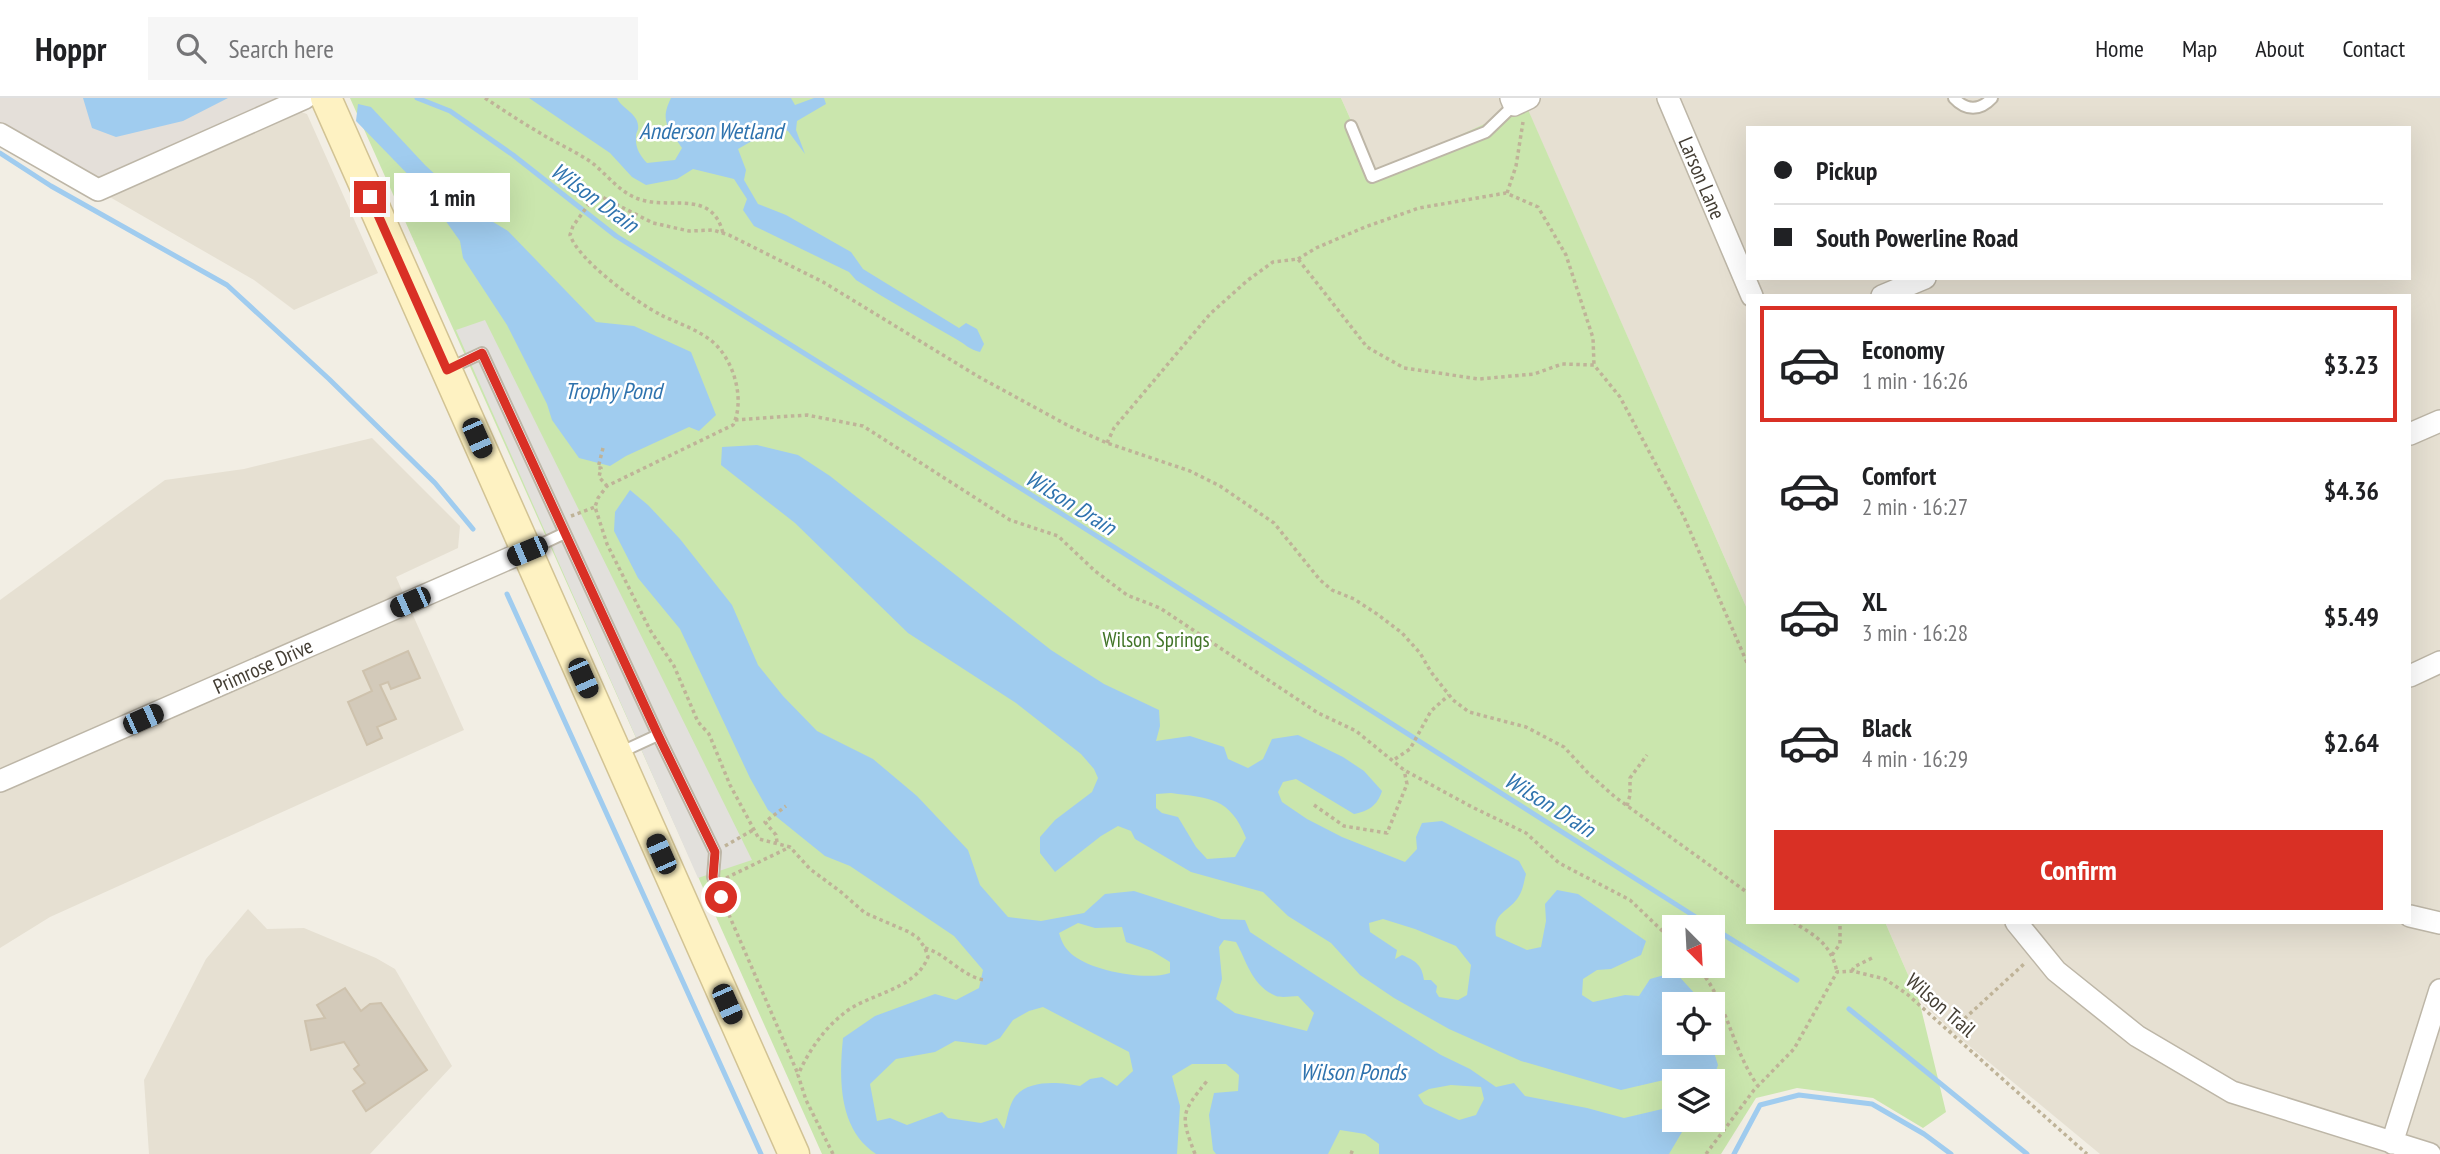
<!DOCTYPE html>
<meta charset="utf-8">
<style>
:root{--surface:#fff;--page:#f6f6f6;--text:#202124;--muted:#757577;--line:#e0e0e0;--accent:#d93025}
body{margin:0;font-family:"PT Sans Narrow",sans-serif;background:var(--page);color:var(--text);height:100vh;display:flex;flex-direction:column;font-size:26px;white-space:nowrap}
*{box-sizing:border-box;margin:0}
p{font-size:23px;color:var(--muted)}
.icon{flex:none;width:38px;height:38px;fill:none;stroke:currentColor;stroke-width:2;stroke-linecap:round;stroke-linejoin:round}
.map{position:relative;flex:1;overflow:hidden}
.drawer{position:absolute;left:1746px;top:196px;width:665px;height:630px;display:flex;flex-direction:column;background:var(--surface);border-radius:0px;box-shadow:0 7px 28px #0002}
.drawer>*{flex:none}
.banner{position:absolute;left:1746px;top:28px;width:665px;height:154px;border-radius:0px;box-shadow:0 7px 28px #0002;display:grid;align-content:center;height:154px;padding:0 28px;background:var(--surface)}
.needle{width:46px;rotate:156deg}
.buttons{position:absolute;left:1662px;top:817px;display:grid;gap:14px}
.buttons a{display:grid;place-items:center;width:63px;height:63px;border-radius:0px;background:var(--surface);box-shadow:0 7px 28px #0002;font-size:35px}
.end{position:absolute;width:32px;height:32px;margin:-16px;border:9px solid #d93025;background:#fff;box-shadow:0 0 0 4px #fff}
.from{border-radius:50%}
.bubble{position:absolute;height:49px;border-radius:0px;background:var(--surface);box-shadow:0 7px 28px #0002;font-size:23px;font-weight:800;line-height:49px;text-align:center}
.car{position:absolute;width:21px;height:42px;margin:-21px -10px;border-radius:9px;box-shadow:0 0 5px 2px #0007;background:linear-gradient(#222 24%,#8ab4d8 0 40%,#222 0 76%,#8ab4d8 0 86%,#222 0)}
.banner b{display:flex;align-items:center;gap:24px;height:66px;font-size:26px}
.banner b+b{border-top:2px solid var(--line)}
.banner i{width:18px;height:18px;background:var(--text)}
ul{padding:12px 0 0;list-style:none}
li{display:flex;align-items:center;gap:21px;height:116px;margin:0 14px 10px;padding:0 14px;border:4px solid transparent;border-radius:0px}
li div{flex:1}
li b{display:block;font-size:26px}
li em{font-style:normal;font-weight:800}
li.active{border-color:var(--accent)}
li>.icon{width:63px;height:63px;stroke-width:1.5}
.action{display:flex;gap:14px;margin-top:auto;padding:14px 28px}
.action a{flex:1;height:80px;border-radius:0px;background:var(--accent);color:#fff;font-size:28px;font-weight:800;line-height:80px;text-align:center}
header{display:flex;align-items:center;gap:42px;box-sizing:border-box;height:98px;padding:0 35px;background:var(--surface);border-bottom:2px solid var(--line)}
header strong{font-size:33px}
nav{display:flex;gap:38px;margin-inline-start:auto;font-size:24px}
.search{width:490px;height:63px;background:var(--page);display:flex;align-items:center;gap:18px;box-sizing:border-box;padding:0 24px;border-radius:0px;color:var(--muted);font-size:26px}
.map>svg:first-child{display:block}
</style>
<header>
<strong>Hoppr</strong>
<div class="search"><svg class="icon" aria-label="search" viewBox="0 0 24 24"><circle cx="10" cy="10" r="6"/><path d="M15 15l6 6"/></svg>Search here</div>
<nav><a>Home</a><a>Map</a><a>About</a><a>Contact</a></nav>
</header>
<div class="map">
<svg width="2440" height="1056" viewBox="0 0 2440 1056">
<rect width="100%" height="100%" fill="#f2eee4"/>
<!-- residential -->
<path fill="#e6e0d2" fill-rule="evenodd" d="M1341 0H2440V1056H2100L1956 937 1919 902 1885 824H2410V198H1748V513L1526 8 1375 76ZM1748 30H2410V180H1748Z
M298 13 307 16 378 175 294 212 254 182 108 98Z
M372 340 460 428 458 450 396 479 464 632 50 819 0 850V502L165 382 244 371Z
M248 811 267 831 304 830 376 860 395 871 452 968 370 1056H149L144 982 206 861Z"/>
<!-- industrial -->
<path fill="#e4dfd9" d="M0 0H286L88 88 0 31Z"/>
<!-- green -->
<path fill="#cae6ad" fill-rule="evenodd" d="M350 0H1341L1375 76 1526 7 1748 513V824H1885L1919 902 1946 1014 1923 1030 1873 1000 1797 990 1756 1000 1721 1056H822ZM1675 830H1713V868H1675ZM1675 906H1713V945H1675ZM1675 984H1713V1022H1675Z"/>
<!-- parking -->
<path fill="#e2e0dc" d="M485 222 752 762 698 780 456 232Z"/>
<!-- water -->
<path fill="#a0ccef" fill-rule="evenodd" d="M83 0H228L183 23 116 39 92 30Z
M529 0H617C621 10 637 15 638 27 639 33 636 33 636 39 635 49 640 58 647 65L675 62 682 50C669 31 659 24 671 0H791L795 7 814 0H824L826 6 797 23 796 32 805 56 788 33 776 29 738 51 746 72 744 82 758 106 786 117 851 154 863 171 959 230 966 225 977 231 984 246 980 254C970 252 965 246 956 241 923 222 889 203 856 182L849 174 754 128 743 112 747 101 734 81 693 71 677 81 646 87 632 79 610 55Z
M358 6 371 9 425 67 475 113 508 133 596 224 634 228 691 254 716 317 699 333 689 329 626 358 610 368 579 360 552 322 547 306 507 227 463 160 460 143 425 94 356 23Z
M757 347 798 357 830 378 1051 552 1104 586 1159 612 1160 628 1156 643 1190 638 1224 649 1228 661 1248 670 1263 661 1272 641 1298 637 1343 659 1364 673 1382 693C1377 708 1369 713 1354 716L1296 681 1283 684 1278 694 1282 704 1307 721 1342 739 1405 764 1417 751 1416 739 1422 725 1442 723 1519 763 1526 776C1524 783 1523 792 1519 798 1509 815 1492 813 1496 838L1527 852 1541 849 1546 823 1545 806 1557 792 1578 796 1646 843 1641 857 1611 871 1597 872 1583 881 1582 897 1593 904 1625 897 1639 898 1650 881 1675 874 1697 898 1700 906H1675V945H1711L1718 967 1715 976 1694 975 1621 992 1521 963 1449 931 1394 900 1360 877 1331 845 1288 818 1263 794 1191 774 1135 741 1131 733 1118 728 1101 738 1055 774 1040 755V739L1055 722 1092 694 1098 680 1094 671 1081 656 1016 605 908 535 795 425 721 367 722 349ZM1171 695C1209 700 1230 699 1246 740L1235 759 1207 761 1196 749 1178 719 1162 715 1156 710V696ZM1383 821 1415 831 1456 848 1471 867 1467 897 1458 902 1439 899 1436 894 1437 888 1431 882H1424C1422 867 1416 863 1402 857L1395 861 1397 852 1370 834 1369 825Z
M630 392 648 407 680 441 732 507 758 567 783 598 817 633 873 661 917 698 968 752 980 787 1008 819 1041 823 1084 815 1105 796 1134 793 1221 821 1245 822 1250 834 1317 878 1441 957 1470 971 1496 989 1514 985 1525 998 1587 1010 1624 1020 1675 1008V1022H1707L1682 1034 1669 1056H1379V1046L1365 1036 1340 1032 1328 1056H1216L1213 1052 1209 1017 1214 995 1238 993 1239 977 1226 966H1192L1172 978 1180 1008 1177 1056H876C838 1031 839 980 843 940L875 918 935 896 956 902 979 890 983 872 954 838 850 768 825 758 768 712 750 680 680 531 638 480 614 433 615 414ZM1078 825 1095 830 1122 829 1126 844 1152 853 1170 864V875C1146 883 1094 873 1074 858 1065 851 1062 845 1059 835ZM1224 842 1236 844C1247 864 1252 888 1276 898 1282 900 1292 898 1298 898L1314 915 1307 933 1235 915 1216 901 1222 881 1219 849ZM1043 909 1129 954 1133 973 1117 988 1102 979 1090 981 1080 988C1060 984 1023 980 1012 1004 1008 1012 1007 1023 1004 1031L997 1020 981 1025 948 1020 942 1014 907 1027 890 1020 877 1023 870 986 896 961 935 954 955 943 986 947 1000 940 1013 922 1029 913ZM1451 987 1481 989 1484 1001 1476 1017 1459 1022 1424 1006 1418 997 1429 991Z"/>
<g fill="none" stroke-linecap="round" stroke-linejoin="round">
<!-- stream -->
<path stroke="#a0ccef" stroke-width="5" d="M417 0 450 13 513 57 616 138 1062 416 1713 830
M0 55 51 88 227 187 329 281 435 385 473 431
M507 496 761 1056
M1713 830 1797 882
M1849 911 2027 1056
M1734 1056 1760 1007 1799 997 1872 1006 1924 1036 1951 1056"/>
</g>
<!-- building -->
<path fill="#d3caba" stroke="#cec2ad" stroke-width="2" d="M408 553 420 580 391 591 388 584 380 587 396 621 377 629 382 640 367 647 348 604 372 593 363 573Z
M345 890 361 913 370 906 381 905 427 972 366 1013 353 993 365 985 354 971 359 967 344 944 311 952 305 923 325 920 317 907Z"/>
<g fill="none" stroke-linecap="round" stroke-linejoin="round">
<!-- lane casing -->
<g stroke="#bdb6a7" stroke-width="14">
<path id="lane" d="M1954 0C1966 13 1980 13 1992 0
M1351 28 1372 79 1486 34 1514 7
M450 270 482 255 658 637 619 655
M529 452 565 435
M658 637 715 754 713 779 721 799"/>
</g>
<!-- street casing -->
<g stroke="#bdb6a7" stroke-width="24">
<path id="street" d="M1511 0 1514 7 1529 0
M1668 0 1752 198
M0 36 98 92 305 0
M1882 198 1925 180
M2410 336 2440 323
M2410 578 2440 564
M0 683 526 453
M2410 818 2440 825
M2016 824 2056 873 2137 938 2232 994 2430 1056
M2392 1045 2440 892"/>
</g>
<!-- secondary casing -->
<g stroke="#d2c394" stroke-width="33">
<path id="secondary" d="M326 0 794 1056"/>
</g>
<!-- path -->
<path stroke="#bfb398" stroke-width="3.5" stroke-dasharray="3.5 3.5" stroke-linecap="butt" d="M485 0C503 12 521 24 540 35 556 45 575 53 591 64 608 77 620 96 642 102 674 111 712 92 723 135
M1507 95 1516 68 1523 24
M1298 161 1316 150 1365 129 1419 110 1506 95 1538 109 1566 157 1593 240 1594 267
M735 322 807 317 863 328 1010 422 1058 438 1095 473 1127 497 1160 510 1318 615 1356 633 1404 672 1472 709 1526 735 1559 765 1630 802 1675 845
M1107 345 1114 330 1210 216 1248 182 1273 164 1298 161 1367 249 1404 270 1479 281 1534 276 1562 266 1594 267 1620 299 1684 419 1748 567
M603 350 598 370H601L599 379 607 388
M571 418 595 409
M1395 661 1410 651 1431 613 1449 597
M1314 707 1344 728 1387 735 1407 686 1404 672
M1627 708 1630 697V680L1647 657
M777 744 776 737 765 724 786 708
M725 748 753 732
M726 780 790 749
M726 810 798 976
M1793 824C1816 838 1831 846 1837 874
M925 850C947 856 962 879 985 882
M1832 857 1840 846V824
M1697 868C1728 904 1731 950 1758 988
M1852 873 1854 869 1872 860
M1949 935 2025 865
M833 1056 806 1002 798 977C808 954 823 932 843 916 868 895 915 893 928 859L925 850 918 840 909 834 865 815 841 794 810 771 790 749 759 741 730 687 709 636 698 624 674 568 650 532 607 446 595 409 598 400 607 388 733 327C746 301 733 258 709 241 694 230 677 225 661 217 636 204 579 163 570 137L573 128 594 99 600 98 653 125 689 133 713 132 729 137 823 184 979 279 1069 328 1107 345 1190 373 1220 388 1274 425 1320 482 1332 492 1354 501 1377 516 1402 535 1420 555 1431 574 1453 602 1469 614 1526 629 1564 649 1588 675 1615 699 1748 795
M1195 1056C1180 1017 1181 1015 1207 983
M1351 1056 1353 1051
M1706 1056 1754 992 1794 951 1837 874 1852 873 1885 881 1907 896 2087 1056"/>
<!-- lane -->
<use href="#lane" stroke="#fff" stroke-width="10"/>
<!-- street -->
<use href="#street" stroke="#fff" stroke-width="21"/>
<!-- secondary -->
<use href="#secondary" stroke="#fef2c2" stroke-width="30"/>
</g>
<g fill="none" stroke-linecap="round" stroke-linejoin="round">
<!-- route -->
<path stroke="#d93025" stroke-width="9" d="M370 99 447 272 482 255 658 637 715 754 713 779 721 799"/>
</g>
<g text-anchor="middle" dominant-baseline="central" stroke-width="5" stroke-linejoin="round" paint-order="stroke">
<!-- street labels -->
<g font-size="21" fill="#443e34" stroke="#fff">
<text transform="translate(1702 80) rotate(67)">Larson Lane</text>
<text transform="translate(263 568) rotate(-24)">Primrose Drive</text>
<text transform="translate(1941 907) rotate(41)">Wilson Trail</text>
</g>
<!-- park labels -->
<g font-size="21" fill="#427528" stroke="#fff">
<text x="1156" y="541">Wilson Springs</text>
</g>
<!-- water labels -->
<g font-size="23" font-style="italic" fill="#2f73ae" stroke="#fff">
<text x="711" y="32">Anderson Wetland</text>
<text transform="translate(595 99) rotate(36)">Wilson Drain</text>
<text x="613" y="292">Trophy Pond</text>
<text transform="translate(1071 404) rotate(32)">Wilson Drain</text>
<text transform="translate(1550 706) rotate(32)">Wilson Drain</text>
<text x="1353" y="973">Wilson Ponds</text>
</g>
</g>
</svg>
<div class="buttons">
<a><svg class="needle" viewBox="-14 -14 28 28"><path d="M0-13l5 13h-10z" fill="#e53935"/><path d="M0 13l5-13h-10z" fill="#757577"/></svg></a>
<a><svg class="icon" aria-label="locate" viewBox="0 0 24 24"><circle cx="12" cy="12" r="6"/><path d="M12 2v4M12 18v4M2 12h4M18 12h4"/></svg></a>
<a><svg class="icon" aria-label="layers" viewBox="0 0 24 24"><path d="M12 4l9 5-9 5-9-5zM3 14l9 5 9-5"/></svg></a>
</div>
<i class="end from" style="left:721px;top:799px"></i>
<i class="end" style="left:370px;top:99px"></i>
<div class="bubble" style="left:394px;top:75px;width:116px">1 min</div>
<i class="car" style="left:477px;top:340px;rotate:156deg"></i>
<i class="car" style="left:527px;top:453px;rotate:247deg"></i>
<i class="car" style="left:410px;top:504px;rotate:246deg"></i>
<i class="car" style="left:583px;top:580px;rotate:156deg"></i>
<i class="car" style="left:143px;top:621px;rotate:66deg"></i>
<i class="car" style="left:661px;top:756px;rotate:336deg"></i>
<i class="car" style="left:727px;top:906px;rotate:156deg"></i>
<div class="banner">
<b><i class="from"></i>Pickup</b>
<b><i></i>South Powerline Road</b>
</div>
<section class="drawer">
<ul>
<li class="active"><svg class="icon" aria-label="car" viewBox="0 0 24 24"><path d="M5 17H2v-5l4-1 3-4h7l3 4 3 1v5h-3M9 17h6M6 11h13"/><circle cx="7" cy="17" r="2"/><circle cx="17" cy="17" r="2"/></svg><div><b>Economy</b><p>1 min · 16:26</p></div><em>$3.23</em></li>
<li><svg class="icon" aria-label="car" viewBox="0 0 24 24"><path d="M5 17H2v-5l4-1 3-4h7l3 4 3 1v5h-3M9 17h6M6 11h13"/><circle cx="7" cy="17" r="2"/><circle cx="17" cy="17" r="2"/></svg><div><b>Comfort</b><p>2 min · 16:27</p></div><em>$4.36</em></li>
<li><svg class="icon" aria-label="car" viewBox="0 0 24 24"><path d="M5 17H2v-5l4-1 3-4h7l3 4 3 1v5h-3M9 17h6M6 11h13"/><circle cx="7" cy="17" r="2"/><circle cx="17" cy="17" r="2"/></svg><div><b>XL</b><p>3 min · 16:28</p></div><em>$5.49</em></li>
<li><svg class="icon" aria-label="car" viewBox="0 0 24 24"><path d="M5 17H2v-5l4-1 3-4h7l3 4 3 1v5h-3M9 17h6M6 11h13"/><circle cx="7" cy="17" r="2"/><circle cx="17" cy="17" r="2"/></svg><div><b>Black</b><p>4 min · 16:29</p></div><em>$2.64</em></li>
</ul>
<div class="action"><a>Confirm</a></div>
</section>
</div>
